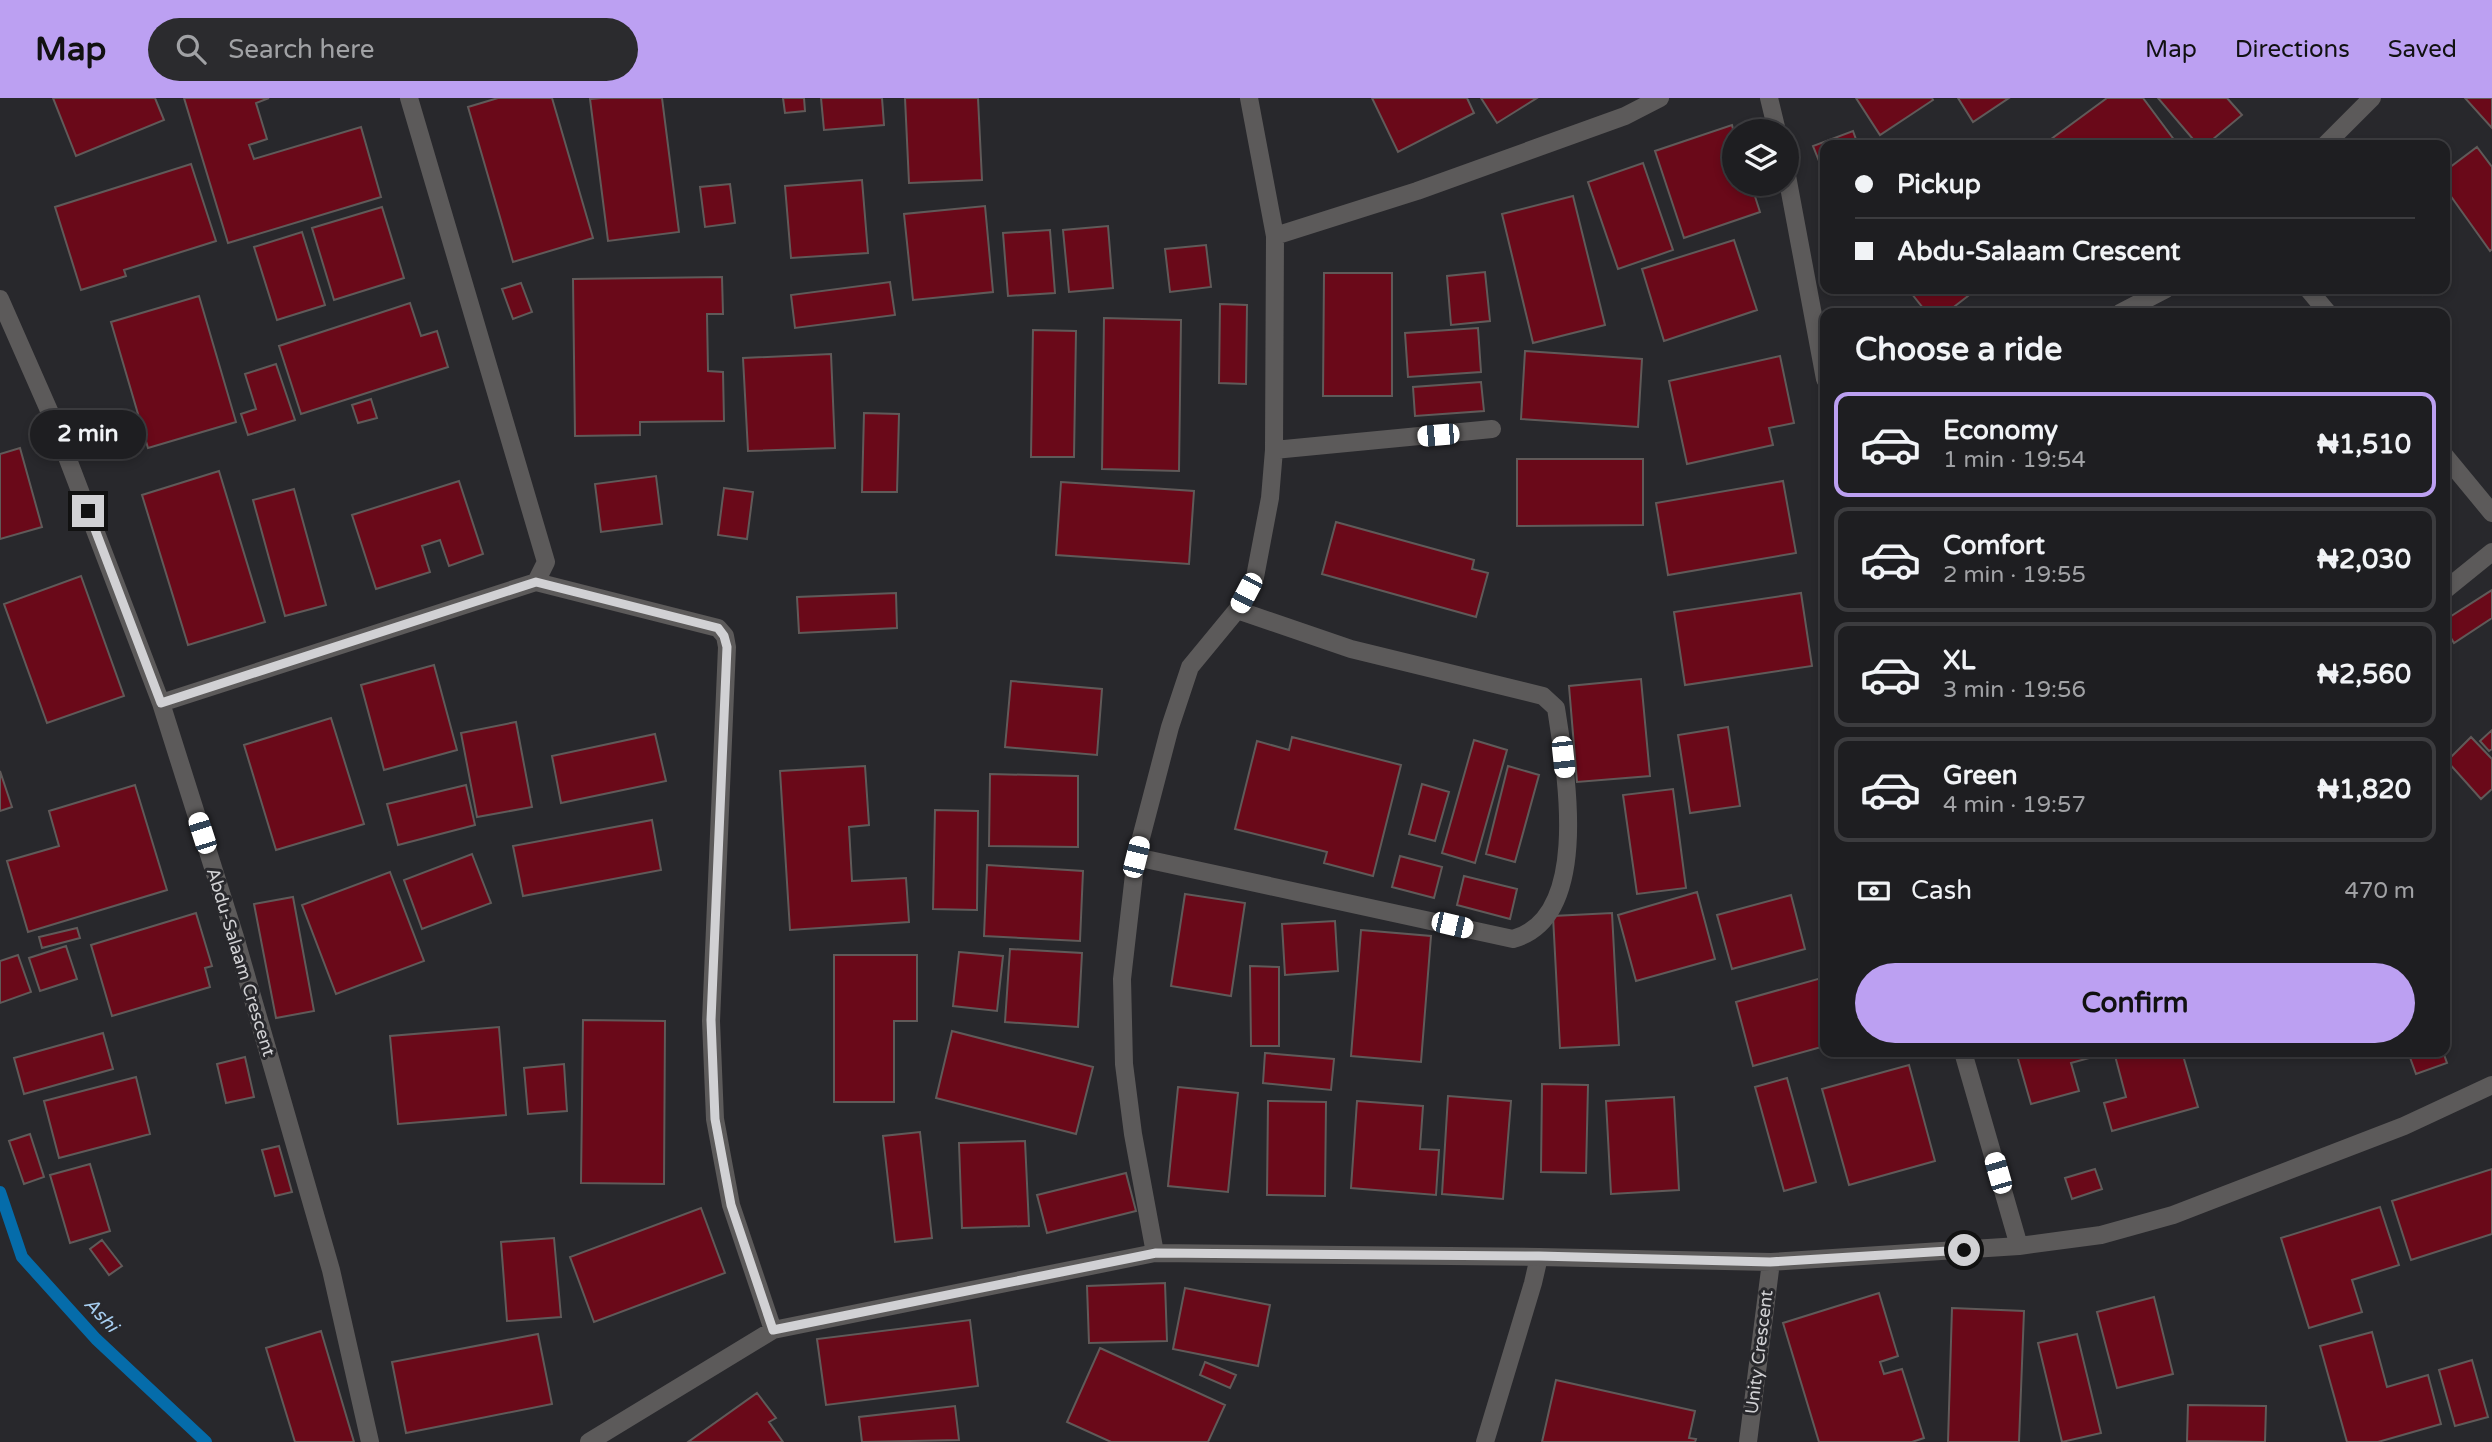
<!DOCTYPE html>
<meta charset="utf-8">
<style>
:root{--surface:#1e1e21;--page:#2b2b2e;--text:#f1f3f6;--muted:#a1a2a5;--line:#3c3c3f;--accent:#bca0f2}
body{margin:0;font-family:"Varela Round",sans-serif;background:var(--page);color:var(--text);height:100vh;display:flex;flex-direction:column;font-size:26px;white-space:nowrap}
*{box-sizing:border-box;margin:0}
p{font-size:23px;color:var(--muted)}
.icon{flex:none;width:38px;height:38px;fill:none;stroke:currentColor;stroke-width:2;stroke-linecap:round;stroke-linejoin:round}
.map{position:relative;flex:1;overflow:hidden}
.panel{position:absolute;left:1820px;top:210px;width:630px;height:749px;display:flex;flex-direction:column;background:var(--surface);border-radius:14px;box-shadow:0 4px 10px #0003,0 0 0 2px var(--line)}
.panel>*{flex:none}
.banner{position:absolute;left:1820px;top:42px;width:630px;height:154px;border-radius:14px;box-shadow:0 4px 10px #0003,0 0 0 2px var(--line);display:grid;align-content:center;height:154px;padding:0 35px;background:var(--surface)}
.buttons{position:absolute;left:1722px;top:21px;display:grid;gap:14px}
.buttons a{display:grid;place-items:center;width:77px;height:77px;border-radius:50%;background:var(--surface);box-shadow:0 4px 10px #0003,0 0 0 2px var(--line);font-size:35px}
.end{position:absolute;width:32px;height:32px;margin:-16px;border:9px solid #d1d1d4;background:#111;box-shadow:0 0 0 4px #111}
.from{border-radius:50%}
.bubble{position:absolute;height:49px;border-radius:24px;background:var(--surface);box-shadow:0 4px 10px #0003,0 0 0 2px var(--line);font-size:23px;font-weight:700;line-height:49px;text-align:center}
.car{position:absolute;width:21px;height:42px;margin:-21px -10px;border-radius:9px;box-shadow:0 0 5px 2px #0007;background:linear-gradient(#fff 24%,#345 0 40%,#fff 0 76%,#345 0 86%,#fff 0)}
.banner b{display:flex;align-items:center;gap:24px;height:66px;font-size:26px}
.banner b+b{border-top:2px solid var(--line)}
.banner i{width:18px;height:18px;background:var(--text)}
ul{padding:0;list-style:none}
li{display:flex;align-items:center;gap:21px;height:105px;margin:0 14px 10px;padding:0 21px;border:4px solid var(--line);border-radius:14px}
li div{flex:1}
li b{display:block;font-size:26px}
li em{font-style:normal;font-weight:700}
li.on{border-color:var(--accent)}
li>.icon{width:63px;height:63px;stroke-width:1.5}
h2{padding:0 35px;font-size:32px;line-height:84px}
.pay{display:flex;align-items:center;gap:18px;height:77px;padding:0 35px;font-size:26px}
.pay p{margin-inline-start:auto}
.button{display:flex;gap:14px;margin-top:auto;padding:14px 35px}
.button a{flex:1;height:80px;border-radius:42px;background:var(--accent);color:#111;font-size:28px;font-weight:700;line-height:80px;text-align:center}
header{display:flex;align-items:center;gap:42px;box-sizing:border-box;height:98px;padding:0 35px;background:var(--accent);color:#111}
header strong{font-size:33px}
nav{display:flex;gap:38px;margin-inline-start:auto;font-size:24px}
.search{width:490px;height:63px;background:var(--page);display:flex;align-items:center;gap:18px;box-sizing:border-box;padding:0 24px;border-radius:38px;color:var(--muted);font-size:26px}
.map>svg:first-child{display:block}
</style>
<header>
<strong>Map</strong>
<div class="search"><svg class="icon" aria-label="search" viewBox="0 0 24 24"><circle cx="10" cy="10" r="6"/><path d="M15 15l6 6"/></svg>Search here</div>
<nav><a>Map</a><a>Directions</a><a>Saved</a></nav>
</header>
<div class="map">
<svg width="2492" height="1344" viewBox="0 0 2492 1344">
<rect width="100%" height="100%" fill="#28282c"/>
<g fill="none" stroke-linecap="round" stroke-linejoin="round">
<!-- stream -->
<path stroke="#056caa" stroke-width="12" d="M0 1094 22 1159 96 1241 206 1344"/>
</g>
<!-- building -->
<path fill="#6a0919" stroke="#605a59" stroke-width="2" d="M53 0H155L164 22 76 58Z
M184 0H269L256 5 267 41 249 47 254 61 361 29 381 99 228 145Z
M498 0H552L593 140 513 164 468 9Z
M601 0H662L679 134 608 143 590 1Z
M783 0H804L805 13 785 15Z
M821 0H882L884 27 824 32Z
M905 0H978L982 82 909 85Z
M1372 0H1467L1474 15 1398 54Z
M1481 0H1537L1497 25Z
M1856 0H1932L1933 2 1880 37Z
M1958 0H2009L1973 24Z
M2107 0H2143L2178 47H2043Z
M2158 0H2227L2242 17 2206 47H2198Z
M2465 0H2492V30Z
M1732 27 1734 35V86H1751L1760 114 1684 140 1655 53Z
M1853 33 1858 47H1825V78L1813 48Z
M2477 49 2492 69V151L2490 153 2445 90V73Z
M1643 65 1673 152 1618 171 1588 84Z
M191 66 216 143 124 172 126 178 81 192 55 109Z
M862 82 868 155 791 160 785 88Z
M730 86 735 125 705 129 700 89Z
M1573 98 1605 227 1533 245 1502 116Z
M985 108 993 194 913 202 904 116Z
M382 109 404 180 334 202 312 130Z
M1108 128 1113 190 1069 194 1063 132Z
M1050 132 1055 195 1008 198 1003 135Z
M302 134 325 207 277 222 254 149Z
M1734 142 1757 212 1664 243 1642 171Z
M1206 147 1211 189 1170 194 1165 151Z
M1485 174 1490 223 1451 227 1447 178Z
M1324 175H1392V298H1323Z
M722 179 723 216H707L708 273 723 274 724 323 640 324V337L575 338 573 181Z
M890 184 895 217 795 230 791 197Z
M521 185 532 214 513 221 502 191Z
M1908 191H1977L1946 215H1927Z
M2418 191H2432L2423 197Z
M199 198 236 324 148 350 111 224Z
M410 205 421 238 437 233 448 269 301 316 279 248Z
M1220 206 1247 207 1246 286 1219 285Z
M1104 220 1181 222 1179 373 1102 371Z
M1478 230 1481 274 1408 279 1405 235Z
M1033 232 1076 233 1074 359H1031Z
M1525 253 1642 261 1638 329 1521 321Z
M831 256 835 350 748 353 743 260Z
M1780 258 1794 325 1769 330 1773 347 1687 366 1669 283Z
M276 266 295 322 248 337 241 316 256 311 245 276Z
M1481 284 1484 313 1415 318 1413 289Z
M371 301 377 320 358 325 352 307Z
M864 315 899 316 897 394H862Z
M20 350 42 429 0 441V356Z
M1517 361H1643V427L1517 428Z
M219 373 265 524 188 547 142 397Z
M656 378 662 426 601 434 595 386Z
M459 383 483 456 449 468 440 442 422 448 430 474 376 491 352 417Z
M1783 383 1796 455 1668 477 1656 405Z
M1061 384 1194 393 1189 466 1056 457Z
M724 390 753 394 747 441 718 437Z
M294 391 326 507 285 518 253 402Z
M1336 424 1474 462 1472 471 1488 475 1476 519 1322 476Z
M81 478 124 598 47 625 4 506Z
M2492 492V520L2454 545 2445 530V522Z
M896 495 897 530 799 535 797 499Z
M1801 495 1812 568 1685 587 1674 514Z
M434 567 457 652 384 672 361 587Z
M1641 581 1650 678 1577 684 1569 588Z
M1011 583 1102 591 1097 657 1005 649Z
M331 620 364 726 276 752 244 647Z
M516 624 532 709 477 719 461 635Z
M1728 629 1740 708 1690 715 1678 637Z
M2492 632V651L2489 653 2480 643Z
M655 636 666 683 561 705 552 658Z
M1292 639 1401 667 1373 778 1324 765 1327 754 1235 731 1257 643 1289 652Z
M2471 639 2492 661V691L2481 701 2447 663Z
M1474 642 1507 652 1475 765 1442 755Z
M865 668 869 727 849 729 852 783 906 780 909 824 790 832 780 673Z
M1508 668 1539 677 1515 764 1486 756Z
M0 673 12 709 0 713Z
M990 676 1078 678V749L989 748Z
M1422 686 1449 694 1435 743 1409 736Z
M135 687 167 792 28 834 7 763 59 748 49 713Z
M466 687 475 727 398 747 387 706Z
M1673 691 1686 790 1637 796 1623 697Z
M935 712 978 713 977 812 933 811Z
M652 722 661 772 523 798 513 748Z
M472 756 491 805 422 831 404 782Z
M1400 758 1442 769 1434 800 1392 789Z
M987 767 1083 773 1080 843 984 838Z
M390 774 424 863 336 896 302 807Z
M1464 778 1517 791 1510 821 1457 807Z
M1697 794 1715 861 1636 883 1618 817Z
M1185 796 1245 805 1231 898 1171 888Z
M1791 797 1805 851 1732 871 1717 817Z
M293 799 314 913 276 920 254 806Z
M196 815 212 868 205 870 210 889 112 918 91 847Z
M1612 815 1619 947 1560 950 1553 818Z
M1335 823 1338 873 1285 877 1282 826Z
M77 830 80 840 42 850 39 839Z
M1361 832 1431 838 1421 964 1351 958Z
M66 848 77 881 40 893 29 860Z
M1010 851 1082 855 1078 929 1005 924Z
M959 854 1003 858 997 913 953 908Z
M18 857 31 894 0 905V863Z
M834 857H917V923H894V1004H834Z
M1250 868 1279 869V948H1251Z
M1825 879V948L1753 968 1736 904Z
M583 922 665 923 664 1086 581 1085Z
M499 929 506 1017 398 1026 390 938Z
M952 933 1093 969 1076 1036 936 1000Z
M103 935 113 971 24 996 14 960Z
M2016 954H2111L2071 965 2079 993 2031 1006Z
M2114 954H2182L2198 1009 2112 1033 2104 1005 2126 999Z
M2408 954H2443L2447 965 2416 976Z
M1265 955 1334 961 1331 992 1263 985Z
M245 959 254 999 226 1005 217 966Z
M564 966 567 1013 528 1016 524 970Z
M1909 967 1935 1063 1849 1087 1822 991Z
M136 979 150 1036 59 1060 44 1003Z
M1787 980 1816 1084 1784 1093 1755 989Z
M1542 986 1588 987 1586 1075 1541 1074Z
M1178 989 1238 995 1228 1094 1168 1088Z
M1448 998 1511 1003 1503 1101 1442 1096Z
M1674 999 1679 1092 1611 1096 1606 1003Z
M1268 1003 1326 1004 1325 1098 1267 1097Z
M1357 1003 1423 1008 1420 1051 1439 1052 1436 1097 1351 1090Z
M920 1034 932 1140 895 1144 883 1038Z
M30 1036 44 1079 24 1086 9 1043Z
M1025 1043 1029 1128 962 1130 959 1045Z
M279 1048 292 1094 275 1098 262 1052Z
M90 1066 110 1133 70 1145 50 1077Z
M2095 1071 2102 1091 2072 1101 2065 1080Z
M2492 1071V1136L2411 1162 2392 1103Z
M1126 1075 1136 1113 1047 1135 1037 1097Z
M2380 1109 2399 1167 2352 1182 2362 1214 2309 1230 2281 1140Z
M701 1110 725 1175 594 1224 570 1159Z
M554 1140 561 1219 507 1223 501 1144Z
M102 1142 122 1168 109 1177 90 1151Z
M1165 1185 1167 1243 1089 1245 1087 1188Z
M1185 1190 1270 1207 1258 1268 1173 1251Z
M1879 1195 1898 1258 1880 1264 1884 1276 1902 1271 1924 1340 1912 1344H1819L1783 1225Z
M2154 1199 2173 1276 2117 1290 2097 1214Z
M1952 1210 2024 1213 2019 1344H1948Z
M970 1222 978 1288 826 1307 817 1241Z
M321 1233 354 1344H295L266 1250Z
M2372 1234 2387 1289 2428 1277 2441 1326 2378 1344H2347L2320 1248Z
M538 1236 552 1306 406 1335 392 1264Z
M2077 1236 2101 1335 2062 1344 2038 1245Z
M1100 1250 1225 1307 1208 1344H1111L1067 1324Z
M2472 1262 2488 1319 2455 1328 2439 1272Z
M1205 1264 1236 1277 1230 1290 1200 1277Z
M1556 1282 1695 1313 1689 1340 1696 1341 1695 1344H1542Z
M757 1295 776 1320 769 1324 783 1344H688Z
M2188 1307 2266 1308 2265 1344 2187 1343Z
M955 1308 959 1342 862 1344 859 1319Z"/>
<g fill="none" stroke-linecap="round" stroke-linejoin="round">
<!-- service -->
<path stroke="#5c5a5a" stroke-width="18" d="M1485 1344 1533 1185 1539 1159"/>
<!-- minor -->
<path stroke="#5c5a5a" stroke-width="18" d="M1769 0 1777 33
M2325 47 2372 0
M1787 78 1825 281
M1275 138 1417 93 1625 18 1660 0
M2308 191 2328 215
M0 201 51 317 161 605 235 839 331 1172 370 1344
M2120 215 2166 191
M1274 352 1492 331
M2445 358 2492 415
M536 484 718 530 725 538 727 549 711 923 715 1021 731 1107 773 1232
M2445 492 2492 454
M161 605 536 484 546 464 409 0
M1136 759 1513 841C1593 819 1565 670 1556 610L1543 598 1351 551 1237 512
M1963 954 2019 1148
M1155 1155 1133 1036 1124 966 1122 881 1136 759 1170 629 1190 569 1237 512 1255 479 1270 400 1274 352 1275 138 1249 0
M589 1344 773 1232 1155 1155 1539 1159 1771 1164 2019 1148 2101 1137 2173 1117 2404 1028 2492 987
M1748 1344 1771 1164"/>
</g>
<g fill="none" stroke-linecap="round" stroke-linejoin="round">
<!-- route -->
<path stroke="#d1d1d4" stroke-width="9" d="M88 413 161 605 536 484 718 530 724 538 727 549 711 922 715 1021 731 1107 773 1232 1156 1155 1539 1158 1770 1164 1964 1152"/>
</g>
<g text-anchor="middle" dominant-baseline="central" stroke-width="6" stroke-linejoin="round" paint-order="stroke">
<!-- street labels -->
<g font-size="18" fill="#d1d1d4" stroke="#28282c">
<text transform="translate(241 864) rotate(73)">Abdu-Salaam Crescent</text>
<text transform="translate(1759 1254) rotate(-83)">Unity Crescent</text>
</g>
<!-- water labels -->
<g font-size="19" font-style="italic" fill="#a7cef0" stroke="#28282c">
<text transform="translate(101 1217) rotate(47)">Ashi</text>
</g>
</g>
</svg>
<div class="buttons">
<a><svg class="icon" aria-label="layers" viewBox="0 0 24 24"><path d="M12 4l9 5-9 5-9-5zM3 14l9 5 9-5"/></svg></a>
</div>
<i class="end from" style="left:1964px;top:1152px"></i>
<i class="end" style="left:88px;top:413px"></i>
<div class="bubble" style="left:30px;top:312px;width:116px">2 min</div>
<i class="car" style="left:1438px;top:337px;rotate:265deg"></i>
<i class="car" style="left:1246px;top:495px;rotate:208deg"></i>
<i class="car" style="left:1563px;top:659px;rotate:174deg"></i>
<i class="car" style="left:202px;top:735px;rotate:342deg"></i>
<i class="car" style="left:1136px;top:759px;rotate:14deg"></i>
<i class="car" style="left:1452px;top:827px;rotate:103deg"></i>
<i class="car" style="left:1998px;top:1075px;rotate:344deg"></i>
<div class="banner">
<b><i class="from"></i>Pickup</b>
<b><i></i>Abdu-Salaam Crescent</b>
</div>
<section class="panel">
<h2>Choose a ride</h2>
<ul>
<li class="on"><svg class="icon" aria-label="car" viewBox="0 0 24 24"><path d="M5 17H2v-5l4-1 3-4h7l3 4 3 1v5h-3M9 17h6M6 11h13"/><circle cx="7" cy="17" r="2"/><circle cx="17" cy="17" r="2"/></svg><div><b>Economy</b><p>1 min · 19:54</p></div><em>₦1,510</em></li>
<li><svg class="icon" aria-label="car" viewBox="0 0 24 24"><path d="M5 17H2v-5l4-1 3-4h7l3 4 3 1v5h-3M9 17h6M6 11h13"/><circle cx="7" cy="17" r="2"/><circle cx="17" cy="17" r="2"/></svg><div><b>Comfort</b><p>2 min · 19:55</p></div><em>₦2,030</em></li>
<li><svg class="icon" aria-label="car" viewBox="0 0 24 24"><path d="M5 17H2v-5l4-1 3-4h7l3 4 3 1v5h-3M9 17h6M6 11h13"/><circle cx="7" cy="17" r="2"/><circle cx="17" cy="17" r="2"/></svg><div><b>XL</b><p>3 min · 19:56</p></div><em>₦2,560</em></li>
<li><svg class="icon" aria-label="car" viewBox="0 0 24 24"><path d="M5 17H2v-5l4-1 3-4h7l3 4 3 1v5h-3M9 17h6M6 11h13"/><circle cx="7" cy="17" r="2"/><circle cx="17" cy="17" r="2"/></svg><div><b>Green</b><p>4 min · 19:57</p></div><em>₦1,820</em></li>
</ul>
<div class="pay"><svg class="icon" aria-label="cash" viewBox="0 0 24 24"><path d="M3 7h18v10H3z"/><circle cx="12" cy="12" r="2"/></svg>Cash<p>470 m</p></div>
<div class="button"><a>Confirm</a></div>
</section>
</div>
